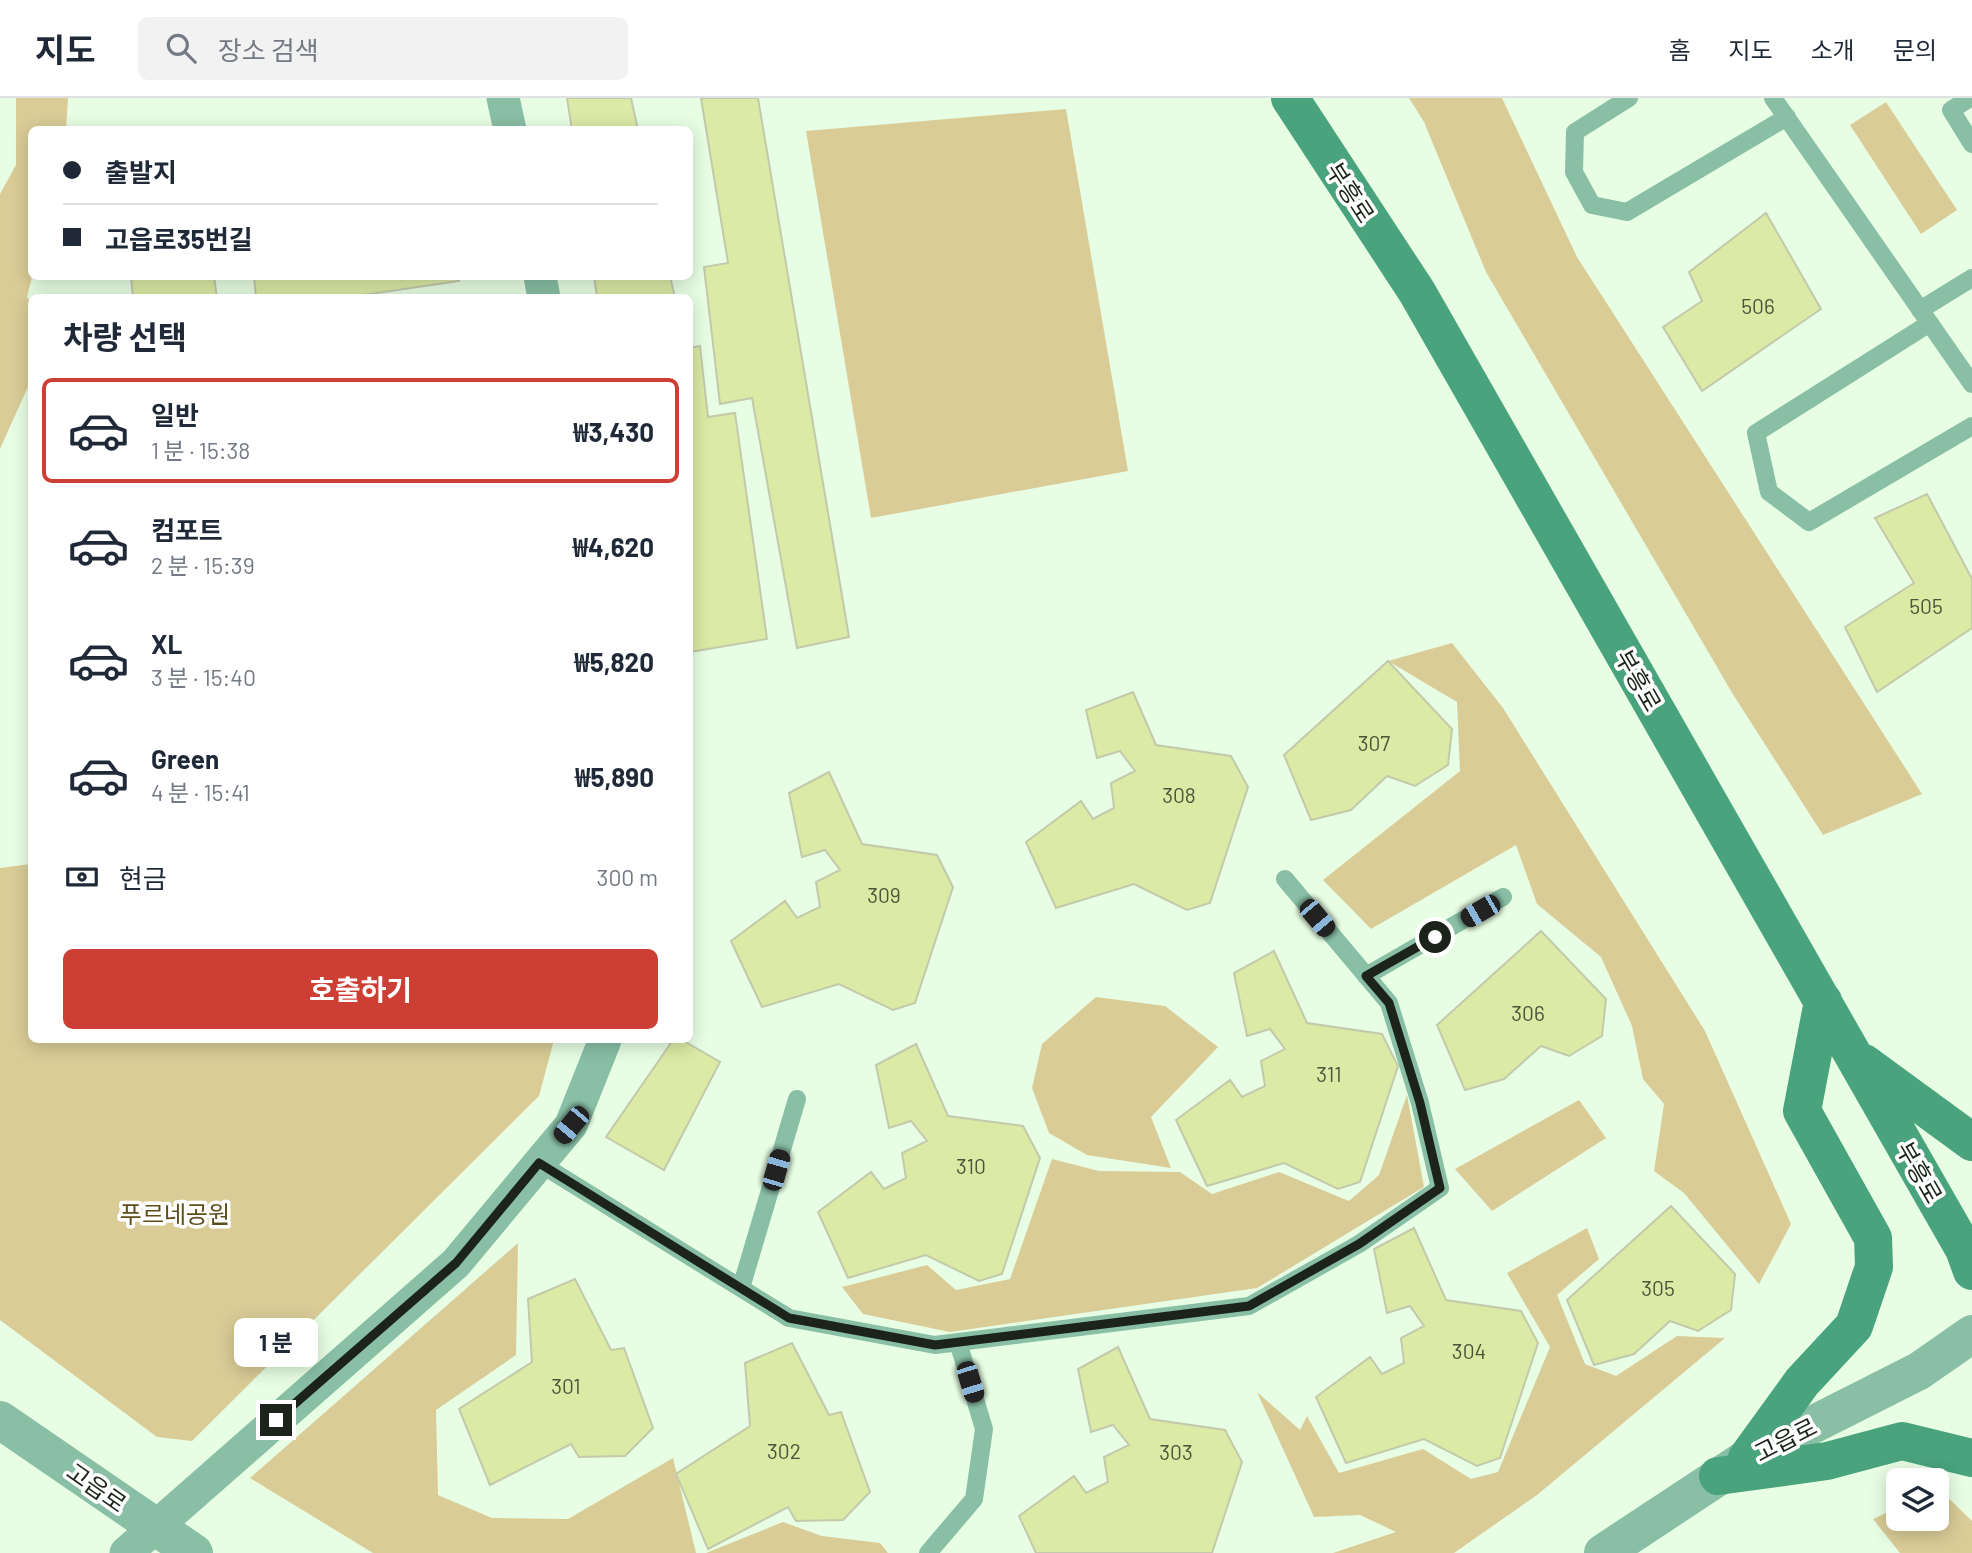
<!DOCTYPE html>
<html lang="ko">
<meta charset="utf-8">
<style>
:root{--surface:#fff;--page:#f2f2f3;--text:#1f2937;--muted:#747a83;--line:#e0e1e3;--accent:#cd3f34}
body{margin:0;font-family:Barlow,"Noto Sans KR",sans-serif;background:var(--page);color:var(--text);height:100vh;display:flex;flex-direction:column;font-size:26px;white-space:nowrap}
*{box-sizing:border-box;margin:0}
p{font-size:23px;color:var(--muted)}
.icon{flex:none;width:38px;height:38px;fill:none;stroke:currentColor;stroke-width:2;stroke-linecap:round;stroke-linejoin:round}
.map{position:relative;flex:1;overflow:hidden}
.panel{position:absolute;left:28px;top:196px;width:665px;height:749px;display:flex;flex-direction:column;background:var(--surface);border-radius:10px;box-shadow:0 4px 18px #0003}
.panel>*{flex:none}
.top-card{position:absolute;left:28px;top:28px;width:665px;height:154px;border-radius:10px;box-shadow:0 4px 18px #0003;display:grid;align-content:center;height:154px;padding:0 35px;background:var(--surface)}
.tools{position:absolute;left:1886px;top:1370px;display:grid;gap:14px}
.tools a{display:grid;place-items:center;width:63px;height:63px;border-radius:10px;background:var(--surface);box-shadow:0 4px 18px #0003;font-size:35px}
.end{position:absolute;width:32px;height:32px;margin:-16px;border:9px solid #1b231a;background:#fff;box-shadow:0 0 0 4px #fff}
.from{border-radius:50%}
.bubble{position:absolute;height:49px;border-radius:10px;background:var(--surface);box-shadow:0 4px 18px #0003;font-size:23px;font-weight:700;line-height:49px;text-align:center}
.car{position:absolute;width:21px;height:42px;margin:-21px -10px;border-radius:9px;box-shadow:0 0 5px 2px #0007;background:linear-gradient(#222 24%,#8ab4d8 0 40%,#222 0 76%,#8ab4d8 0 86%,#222 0)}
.top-card b{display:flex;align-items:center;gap:24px;height:66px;font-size:26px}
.top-card b+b{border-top:2px solid var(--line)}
.top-card i{width:18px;height:18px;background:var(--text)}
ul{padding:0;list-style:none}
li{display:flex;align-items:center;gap:21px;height:105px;margin:0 14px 10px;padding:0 21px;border:4px solid transparent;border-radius:10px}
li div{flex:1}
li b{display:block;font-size:26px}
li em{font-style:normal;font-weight:700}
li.current{border-color:var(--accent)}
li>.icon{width:63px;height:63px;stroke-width:1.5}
h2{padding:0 35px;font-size:32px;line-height:84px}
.pay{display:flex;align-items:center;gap:18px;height:77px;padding:0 35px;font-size:26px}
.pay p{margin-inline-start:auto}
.cta{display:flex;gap:14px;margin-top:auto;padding:14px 35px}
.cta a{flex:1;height:80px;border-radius:10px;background:var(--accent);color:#fff;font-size:28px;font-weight:700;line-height:80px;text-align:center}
header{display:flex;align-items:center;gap:42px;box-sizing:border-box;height:98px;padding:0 35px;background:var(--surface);border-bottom:2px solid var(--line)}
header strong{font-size:33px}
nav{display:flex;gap:38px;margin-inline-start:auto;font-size:24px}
.search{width:490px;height:63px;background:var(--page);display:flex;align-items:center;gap:18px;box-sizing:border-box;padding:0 24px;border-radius:10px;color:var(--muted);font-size:26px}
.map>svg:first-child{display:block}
</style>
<header>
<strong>지도</strong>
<div class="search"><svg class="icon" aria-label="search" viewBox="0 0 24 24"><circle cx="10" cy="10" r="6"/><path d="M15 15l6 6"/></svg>장소 검색</div>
<nav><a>홈</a><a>지도</a><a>소개</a><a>문의</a></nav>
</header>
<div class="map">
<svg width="1972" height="1455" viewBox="0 0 1972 1455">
<rect width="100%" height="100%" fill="#e8fee4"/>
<!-- green -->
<path fill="#d9cc97" d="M16 0H68L66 31 32 32V179L27 199 31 204V282L0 351V96L16 67Z
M1409 0H1502L1577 159 1922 696 1823 737 1734 598 1486 174 1424 24Z
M1886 4 1957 112 1921 136 1850 27Z
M1066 11 1128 373 871 420 806 33Z
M1452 545 1503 610 1705 933 1791 1126 1759 1186 1684 1095 1654 1073 1664 1006 1643 981 1632 928 1601 859 1537 806 1516 747 1371 831 1323 782 1460 673 1457 604 1388 563Z
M31 766 32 942H554L539 998 192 1343 157 1339 0 1222V770Z
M1096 899 1165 908 1218 949 1151 1019 1171 1070 1087 1057 1049 1035 1032 990 1042 946Z
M1407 997 1424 1089 1257 1190 950 1234 863 1216 842 1189 927 1167 956 1192 1010 1181 1052 1061 1099 1073 1180 1074 1212 1096 1279 1074 1349 1103 1379 1077Z
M1579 1002 1606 1040 1492 1113 1455 1071Z
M1587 1130 1599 1161 1557 1197 1585 1266 1616 1278 1677 1238 1725 1240 1537 1397 1454 1455H1333L1396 1434 1360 1417 1314 1419 1257 1294 1300 1332 1307 1318 1339 1375 1423 1351 1471 1381 1498 1374 1550 1249 1507 1175Z
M518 1145 516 1257 436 1312 438 1397 492 1420 568 1421 673 1360 696 1455H373L250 1380Z
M1938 1390 1972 1423V1455H1900L1873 1421 1899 1409V1421H1937Z
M783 1424 822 1438 880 1445 888 1455H706Z"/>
<!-- building -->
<path fill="#dbeaa4" stroke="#c3caac" stroke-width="2" d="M567 0H631L638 32H572Z
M701 0H758L849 539 797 550 752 300 720 306 704 169 728 165Z
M1766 115 1821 211 1702 293 1663 229 1702 203 1689 174Z
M131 178H214L217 200H133Z
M254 178H459V183L343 200H256Z
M594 178H670L675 200H597Z
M700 248 708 319 735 315 767 541 690 554V250Z
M1927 396 1972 481V530L1877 594 1845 529 1914 485 1875 420Z
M1388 563 1452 631 1448 667 1415 688 1387 678 1351 712 1311 722 1284 657Z
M1133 594 1156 647 1231 658 1248 689 1210 805 1187 812 1134 786 1056 810 1026 744 1081 703 1093 721 1114 710 1111 685 1135 673 1120 653 1097 660 1086 612Z
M829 674 862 746 937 757 953 789 915 905 893 912 839 886 762 909 731 843 785 803 797 820 820 809 816 784 840 772 825 752 802 759 789 695Z
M1541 833 1606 901 1602 938 1569 958 1541 948 1504 981 1465 992 1437 927Z
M1274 853 1307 925 1382 936 1398 968 1360 1084 1338 1091 1284 1065 1207 1088 1176 1022 1230 982 1242 999 1265 988 1261 963 1285 951 1270 931 1247 938 1234 875Z
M673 942H682L720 964 664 1072 606 1039Z
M916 946 948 1018 1023 1028 1040 1060 1002 1176 979 1183 926 1157 848 1180 818 1114 871 1074 884 1091 906 1080 902 1055 927 1043 911 1023 889 1030 876 967Z
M1671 1108 1735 1176 1731 1212 1698 1233 1670 1223 1634 1256 1594 1267 1567 1202Z
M1414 1130 1446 1202 1521 1213 1538 1245 1500 1360 1477 1368 1424 1341 1346 1365 1316 1299 1370 1259 1382 1276 1404 1265 1401 1240 1424 1228 1410 1208 1387 1215 1374 1151Z
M575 1181 611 1252 624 1250 653 1330 625 1358 579 1359 571 1346 490 1387 459 1311 532 1264 528 1201Z
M792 1245 829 1317 841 1314 870 1394 843 1422 796 1423 788 1409 708 1451 676 1376 750 1328 745 1265Z
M1118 1249 1150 1321 1225 1332 1242 1364 1212 1455H1036L1019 1418 1074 1378 1086 1395 1108 1384 1104 1359 1129 1347 1113 1327 1091 1334 1078 1271Z"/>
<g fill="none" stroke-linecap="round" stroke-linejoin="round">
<!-- service -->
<path stroke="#88bfa5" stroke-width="18" d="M1629 0 1575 34 1574 74 1592 107 1627 114 1787 19
M1773 0 1972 286
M1970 0 1951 12 1972 46
M1920 212 1972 180
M1930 225 1756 335 1769 394 1809 424 1972 328
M1366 878 1503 799
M539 1065 789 1220 935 1247 1249 1208 1359 1146 1440 1090 1420 1005 1389 905 1285 781
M741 1190 797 1001
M928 1455 974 1401 984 1331 958 1244"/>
<!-- minor -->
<path stroke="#88bfa5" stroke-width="33" d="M503 0 510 32
M540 178 544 200
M126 1455 456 1165 571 1027 605 942"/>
<!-- tertiary -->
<path stroke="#88bfa5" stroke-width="38" d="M0 1322 194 1455
M1603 1455 1747 1360 1919 1273 1972 1236"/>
<!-- secondary -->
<path stroke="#49a37d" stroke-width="38" d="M1290 0 1417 194 1964 1151 1972 1173
M1864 965 1972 1044
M1747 1360 1802 1284 1854 1228 1874 1169 1873 1140 1802 1013 1823 903
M1718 1378 1827 1363 1902 1343 1972 1360"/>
</g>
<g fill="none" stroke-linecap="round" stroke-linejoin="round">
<!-- route -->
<path stroke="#1b231a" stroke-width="9" d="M276 1322 456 1165 539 1065 789 1220 935 1247 1249 1208 1359 1146 1440 1090 1420 1005 1389 905 1366 878 1435 839"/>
</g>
<g text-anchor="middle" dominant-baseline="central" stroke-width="7" stroke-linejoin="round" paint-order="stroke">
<!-- number labels -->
<g font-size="21" fill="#4b553c">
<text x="1758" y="207">506</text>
<text x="1926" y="507">505</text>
<text x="1374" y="644">307</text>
<text x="1179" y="696">308</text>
<text x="884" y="796">309</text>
<text x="1528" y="914">306</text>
<text x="1329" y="975">311</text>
<text x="971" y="1067">310</text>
<text x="1658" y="1189">305</text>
<text x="1469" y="1252">304</text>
<text x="566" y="1287">301</text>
<text x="784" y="1352">302</text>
<text x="1176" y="1353">303</text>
</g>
<!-- street labels -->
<g font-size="24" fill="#1b231a" stroke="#fff">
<text transform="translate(1351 94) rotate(57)">부흥로</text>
<text transform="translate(1639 582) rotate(60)">부흥로</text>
<text transform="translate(1920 1074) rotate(60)">부흥로</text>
<text transform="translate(1785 1341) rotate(-27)">고읍로</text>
<text transform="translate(97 1389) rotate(35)">고읍로</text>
</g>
<!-- park labels -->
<g font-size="24" fill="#5c4f19" stroke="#fff">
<text x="175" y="1115">푸르네공원</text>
</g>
</g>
</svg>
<div class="tools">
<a><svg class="icon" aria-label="layers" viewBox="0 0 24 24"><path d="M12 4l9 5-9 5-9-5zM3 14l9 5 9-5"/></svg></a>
</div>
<i class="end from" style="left:1435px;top:839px"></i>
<i class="end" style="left:276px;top:1322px"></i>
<div class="bubble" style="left:234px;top:1220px;width:84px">1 분</div>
<i class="car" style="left:1480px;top:813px;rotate:240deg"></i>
<i class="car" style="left:1317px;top:820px;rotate:140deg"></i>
<i class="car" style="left:571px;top:1027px;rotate:220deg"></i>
<i class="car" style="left:776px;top:1072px;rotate:16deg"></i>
<i class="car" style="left:970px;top:1284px;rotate:163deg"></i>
<div class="top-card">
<b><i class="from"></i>출발지</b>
<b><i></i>고읍로35번길</b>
</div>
<section class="panel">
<h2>차량 선택</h2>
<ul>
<li class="current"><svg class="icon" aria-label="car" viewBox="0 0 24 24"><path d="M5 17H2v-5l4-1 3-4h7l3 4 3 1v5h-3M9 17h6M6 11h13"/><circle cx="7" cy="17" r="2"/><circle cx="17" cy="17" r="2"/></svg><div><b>일반</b><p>1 분 · 15:38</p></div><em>₩3,430</em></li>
<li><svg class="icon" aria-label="car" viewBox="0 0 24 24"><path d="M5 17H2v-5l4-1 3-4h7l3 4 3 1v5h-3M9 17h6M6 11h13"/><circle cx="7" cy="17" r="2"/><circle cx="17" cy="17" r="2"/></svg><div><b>컴포트</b><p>2 분 · 15:39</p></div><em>₩4,620</em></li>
<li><svg class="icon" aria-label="car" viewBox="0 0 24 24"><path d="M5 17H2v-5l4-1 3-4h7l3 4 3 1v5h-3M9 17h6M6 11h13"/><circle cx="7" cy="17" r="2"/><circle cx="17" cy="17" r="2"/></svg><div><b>XL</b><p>3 분 · 15:40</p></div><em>₩5,820</em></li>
<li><svg class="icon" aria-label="car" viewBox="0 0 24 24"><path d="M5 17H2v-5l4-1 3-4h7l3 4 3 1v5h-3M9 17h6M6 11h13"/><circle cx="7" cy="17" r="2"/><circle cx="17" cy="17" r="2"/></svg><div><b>Green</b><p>4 분 · 15:41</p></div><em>₩5,890</em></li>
</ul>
<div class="pay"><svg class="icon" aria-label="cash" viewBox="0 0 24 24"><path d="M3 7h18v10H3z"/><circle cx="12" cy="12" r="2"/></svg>현금<p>300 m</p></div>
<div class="cta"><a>호출하기</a></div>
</section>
</div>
